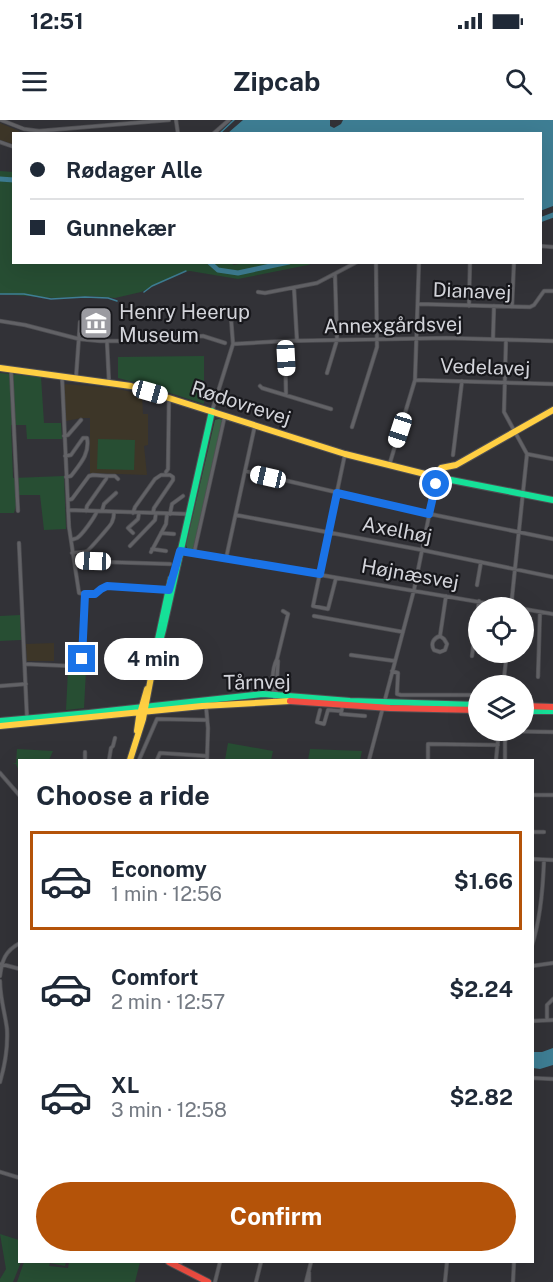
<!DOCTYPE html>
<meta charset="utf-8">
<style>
:root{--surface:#fff;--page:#f6f6f7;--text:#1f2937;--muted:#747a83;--line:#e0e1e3;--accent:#b45309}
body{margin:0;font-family:"Public Sans",sans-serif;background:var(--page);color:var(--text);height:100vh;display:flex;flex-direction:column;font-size:22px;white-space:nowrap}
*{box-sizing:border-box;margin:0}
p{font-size:20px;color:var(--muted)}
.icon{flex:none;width:33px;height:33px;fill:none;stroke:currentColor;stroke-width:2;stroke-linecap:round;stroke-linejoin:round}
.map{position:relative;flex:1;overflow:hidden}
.panel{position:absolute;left:18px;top:639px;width:516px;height:504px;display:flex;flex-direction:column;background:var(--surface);border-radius:0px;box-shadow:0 6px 24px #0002}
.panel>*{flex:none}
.banner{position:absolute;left:12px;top:12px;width:530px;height:132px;border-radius:0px;box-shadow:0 6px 24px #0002;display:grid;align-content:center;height:132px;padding:0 18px;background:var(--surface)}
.controls{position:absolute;left:468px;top:477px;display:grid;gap:12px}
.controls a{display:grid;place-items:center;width:66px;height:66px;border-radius:50%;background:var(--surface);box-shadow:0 6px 24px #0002;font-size:30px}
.end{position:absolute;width:27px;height:27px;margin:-14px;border:8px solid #1a73e8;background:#fff;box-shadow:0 0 0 3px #fff}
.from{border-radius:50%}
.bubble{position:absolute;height:42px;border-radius:21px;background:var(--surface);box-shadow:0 6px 24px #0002;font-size:20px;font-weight:700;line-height:42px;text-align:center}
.car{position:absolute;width:18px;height:36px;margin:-18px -9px;border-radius:8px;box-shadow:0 0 4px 2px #0007;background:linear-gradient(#fff 24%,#345 0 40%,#fff 0 76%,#345 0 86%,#fff 0)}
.banner b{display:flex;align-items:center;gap:21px;height:57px;font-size:22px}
.banner b+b{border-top:2px solid var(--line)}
.banner i{width:15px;height:15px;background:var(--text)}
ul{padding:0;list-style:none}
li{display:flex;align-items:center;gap:18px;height:99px;margin:0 12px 9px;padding:0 6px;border:3px solid transparent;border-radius:0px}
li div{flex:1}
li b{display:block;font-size:22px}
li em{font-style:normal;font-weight:700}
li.on{border-color:var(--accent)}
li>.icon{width:54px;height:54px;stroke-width:1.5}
h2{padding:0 18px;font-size:27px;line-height:72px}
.button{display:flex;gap:12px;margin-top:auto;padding:12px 18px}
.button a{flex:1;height:69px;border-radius:36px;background:var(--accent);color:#fff;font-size:24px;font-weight:700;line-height:69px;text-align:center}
.status{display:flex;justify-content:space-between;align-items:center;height:42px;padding:0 30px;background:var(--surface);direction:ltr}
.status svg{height:16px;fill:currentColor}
header{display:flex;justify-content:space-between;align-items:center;height:78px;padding:0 18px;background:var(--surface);font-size:27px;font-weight:700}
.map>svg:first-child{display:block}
</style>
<div class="status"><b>12:51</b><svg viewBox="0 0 49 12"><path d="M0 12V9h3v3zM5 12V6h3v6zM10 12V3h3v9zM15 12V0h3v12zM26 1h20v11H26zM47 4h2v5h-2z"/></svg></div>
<header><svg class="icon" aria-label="menu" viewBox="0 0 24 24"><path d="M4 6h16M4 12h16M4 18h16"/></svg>Zipcab<svg class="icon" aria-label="search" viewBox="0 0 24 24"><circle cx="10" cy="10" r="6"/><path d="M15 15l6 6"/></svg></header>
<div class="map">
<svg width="553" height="1162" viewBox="0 0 553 1162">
<rect width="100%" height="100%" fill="#323237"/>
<!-- education -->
<path fill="#3d3628" d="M0 3 19 11 20 13 14 14 13 24 0 20Z
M66 264 112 268 142 274 143 294H148V325L144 326 147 355 90 353V298H82L66 301 64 265Z
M54 523V541H27L26 524Z"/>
<!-- green -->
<path fill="#274e33" d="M0 51 13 52 14 142H229L234 145 249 142 313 143 308 145 238 159 190 151 182 152 141 172 115 178 91 176 55 178 0 174Z
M204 236V284L145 265 118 258V237Z
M0 253 41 257 44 303H61L62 319H27L26 305H11L13 358 64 356 66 409 44 410 40 375H19L14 393H0Z
M98 319 135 320 134 350 97 349Z
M20 495 21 520 0 521V496Z
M68 550H86L84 588 66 590Z
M228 623 273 631 271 640H225Z
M17 629 53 631 49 640H20L19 651 16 644 12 643H16Z
M310 629 362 631 360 640H308Z
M0 1114 19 1120 20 1142H21L13 1162H0V1159L6 1149Z
M24 1142H66L65 1146 50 1143 49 1146 68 1148 69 1142H140L135 1162H17Z"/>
<!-- forest -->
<path fill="#376244" d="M219 299 223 300 193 430 187 428 186 425 215 300Z"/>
<!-- water -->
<path fill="#3e7e94" d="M243 0H330V6L334 8 341 4 343 0H553V86L540 91V14L228 13Z
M553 928V945L540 949 533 948V932H542Z"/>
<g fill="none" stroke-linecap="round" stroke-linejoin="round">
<!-- stream -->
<path stroke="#3e7e94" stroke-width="1.5" d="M219 14 234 0
M144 172 152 166 186 151
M0 174H24L51 179 85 177 108 178 117 181"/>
<!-- river -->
<path stroke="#3e7e94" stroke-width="5" d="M0 59 14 60
M540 100 553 95
M209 142 218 150 238 153 289 142"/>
<!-- street casing -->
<g stroke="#4f4f53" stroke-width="4.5">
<path id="street" d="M1 0 24 9 39 11 169 0
M176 0 178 14
M213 14 229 0
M0 22 14 27
M540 126 553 127
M294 168 297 221
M258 172 265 173 317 163 357 142
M419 184 530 187 534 185 544 171H553
M469 186 470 142
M512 187 514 142
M0 201 25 205 79 219 100 221H120L203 216 225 223
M493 219 494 186
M506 220 504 292 527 334 511 487
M285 221 286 275
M107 222 109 262
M233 224 285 221 446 218 553 221
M11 249 18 391
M327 253 337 220 335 154
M62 256 69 407 79 473 85 474
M76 258 80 202
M415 260 553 264
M260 266 262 268 331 289
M212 291 233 224 231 198
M352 307 377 227 376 142
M64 316 68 315 81 300
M527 334 553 339
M453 335 462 261
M65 336 71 335 83 318H87C90 334 80 344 71 356L66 357
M389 346 415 260 419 142
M245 351 430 394 553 419
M166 352 168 349 169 277
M107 356H115L118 359
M68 380 72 379 89 356 93 355 107 356 106 359 87 386 86 391
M68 390 188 394
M102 391 104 384 116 373
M133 393 135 387 155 359 161 355H170L173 357V360L154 388 153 393
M170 394 172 384 183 376
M236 395 422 430 553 457
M133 413 128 408 138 399 139 393
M161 413 174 414
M71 420C73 419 75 419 77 418 82 415 95 397 97 391
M19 423 27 598
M130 426 155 400 156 393
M152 429 166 431
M180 431 514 488
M151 432 166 404 167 394
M72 433C76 432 83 433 87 431 89 430 112 404 112 402 114 398 114 395 114 392
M194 433 225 295
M227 434 255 305
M74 441 170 444
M336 458 328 489 313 486 345 334
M477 465 481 442
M85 474H95L101 469 107 466 157 468 170 470
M524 489 553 494
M314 496 403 512
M440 516 444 519 447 524 445 530 440 532 434 530C430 523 434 518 440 516L446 476
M351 535 395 541
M472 536 479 481
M25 544 71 546 80 543 82 539 85 474
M392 551 398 553 397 574 401 575H478
M538 557 540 492
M0 566 26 564
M503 566 507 532
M268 574 272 557
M276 577 278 541
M275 581C272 569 271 550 277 539L288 494 283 491
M206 586 208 608 207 640
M342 588 341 594 365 596
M320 590 317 602 324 604 328 590 341 591
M499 611 553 612
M85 640V632
M109 640 111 628 113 626 115 618
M139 640 157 599 207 600
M157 640 160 633 207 636
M369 640 414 470 436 361
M428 640V624L498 625
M496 640 499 610
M505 640V611
M0 653 20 676
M532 675H553
M532 712H544
M532 739 553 740
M532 825C541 798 543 768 544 740
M1 844 20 849
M532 846 553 843
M0 856C2 840 5 831 20 823
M0 861C0 878 5 893 7 909 8 927 5 945 0 962
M547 900V885L553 879
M532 901 553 900
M532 958 553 959
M0 1052 20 1058
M180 1142H181
M215 1162 220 1142
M256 1162 261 1142
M306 1162 311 1142
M309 1162V1152
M445 1162 447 1142
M513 1162 514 1142"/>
</g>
<!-- fast casing -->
<g stroke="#4f4f53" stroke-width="8">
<path id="fast" d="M441 358 553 380
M157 524 171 459
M153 548 163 510 212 291
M524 591H553
M0 601 89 593 263 574 350 581 478 585"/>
</g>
<!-- slow casing -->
<g stroke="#4f4f53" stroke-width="8">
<path id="slow" d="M0 248 131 266 345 334 433 356
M433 357a4 4 0 1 1 8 0a4 4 0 1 1-8 0Z
M438 353 441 348 456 345 553 290
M0 606 202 586 290 581
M137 611 139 597 147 569
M130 640 143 599 153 547"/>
</g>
<!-- jam casing -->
<g stroke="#4f4f53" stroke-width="8">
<path id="jam" d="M290 581 390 588 478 590
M524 586 553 587
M169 1142 208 1162"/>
</g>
<!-- street -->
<use href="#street" stroke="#626266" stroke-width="3"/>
<!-- fast -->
<use href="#fast" stroke="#16e098" stroke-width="6"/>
<!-- slow -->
<use href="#slow" stroke="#ffcf43" stroke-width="6"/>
<!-- jam -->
<use href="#jam" stroke="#f24e42" stroke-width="6"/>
</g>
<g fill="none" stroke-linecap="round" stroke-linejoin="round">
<!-- route -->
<path stroke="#1a73e8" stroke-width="8" d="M82 539 85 474H95L101 469 107 466 169 470 180 431 320 454 337 373 429 394 436 364"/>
</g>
<!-- icons -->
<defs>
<g id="museum-square" transform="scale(1.725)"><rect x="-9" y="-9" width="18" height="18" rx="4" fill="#9b9ba1" stroke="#18181c"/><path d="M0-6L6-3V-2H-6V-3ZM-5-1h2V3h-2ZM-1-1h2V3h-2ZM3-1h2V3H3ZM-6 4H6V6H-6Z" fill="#fff"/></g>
</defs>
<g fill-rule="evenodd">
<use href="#museum-square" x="96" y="203"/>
</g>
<g text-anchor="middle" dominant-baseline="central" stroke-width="4.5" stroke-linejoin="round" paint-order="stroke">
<!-- street labels -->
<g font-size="20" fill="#d3d4da" stroke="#18181c">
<text transform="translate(472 171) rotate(2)">Dianavej</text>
<text transform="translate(393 205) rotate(-1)">Annexgårdsvej</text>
<text transform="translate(485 247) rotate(2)">Vedelavej</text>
<text transform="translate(241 283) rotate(18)">Rødovrevej</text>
<text transform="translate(397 410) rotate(11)">Axelhøj</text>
<text transform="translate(410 454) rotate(10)">Højnæsvej</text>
<text transform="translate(257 562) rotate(-1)">Tårnvej</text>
</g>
<!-- poi labels -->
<g font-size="20" fill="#d3d4da" stroke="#18181c" text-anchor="start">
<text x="119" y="192">Henry Heerup<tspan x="119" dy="23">Museum</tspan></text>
</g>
</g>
</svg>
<div class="controls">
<a><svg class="icon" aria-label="locate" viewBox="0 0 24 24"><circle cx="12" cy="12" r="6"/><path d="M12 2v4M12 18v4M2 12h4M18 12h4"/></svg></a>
<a><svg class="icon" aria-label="layers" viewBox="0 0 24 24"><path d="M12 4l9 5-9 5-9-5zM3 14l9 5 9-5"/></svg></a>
</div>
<i class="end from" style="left:436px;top:364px"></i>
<i class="end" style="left:82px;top:539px"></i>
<div class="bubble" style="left:104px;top:518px;width:99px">4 min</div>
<i class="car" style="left:286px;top:238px;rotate:177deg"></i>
<i class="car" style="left:150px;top:272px;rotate:106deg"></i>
<i class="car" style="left:400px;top:310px;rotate:198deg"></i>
<i class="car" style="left:268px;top:357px;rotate:283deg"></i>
<i class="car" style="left:93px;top:441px;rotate:272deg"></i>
<div class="banner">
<b><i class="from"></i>Rødager Alle</b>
<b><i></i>Gunnekær</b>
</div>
<section class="panel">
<h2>Choose a ride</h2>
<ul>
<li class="on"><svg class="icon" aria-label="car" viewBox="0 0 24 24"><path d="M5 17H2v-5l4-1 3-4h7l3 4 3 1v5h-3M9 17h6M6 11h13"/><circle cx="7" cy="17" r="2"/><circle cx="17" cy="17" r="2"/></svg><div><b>Economy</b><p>1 min · 12:56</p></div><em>$1.66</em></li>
<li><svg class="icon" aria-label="car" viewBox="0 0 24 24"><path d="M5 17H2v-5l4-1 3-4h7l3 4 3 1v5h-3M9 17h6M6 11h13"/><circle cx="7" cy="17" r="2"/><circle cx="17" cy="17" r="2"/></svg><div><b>Comfort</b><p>2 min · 12:57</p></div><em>$2.24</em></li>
<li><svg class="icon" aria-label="car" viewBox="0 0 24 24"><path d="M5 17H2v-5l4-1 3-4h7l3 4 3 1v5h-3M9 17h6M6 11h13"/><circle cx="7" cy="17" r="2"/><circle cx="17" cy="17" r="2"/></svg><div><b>XL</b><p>3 min · 12:58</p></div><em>$2.82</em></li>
</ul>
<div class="button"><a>Confirm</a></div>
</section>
</div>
